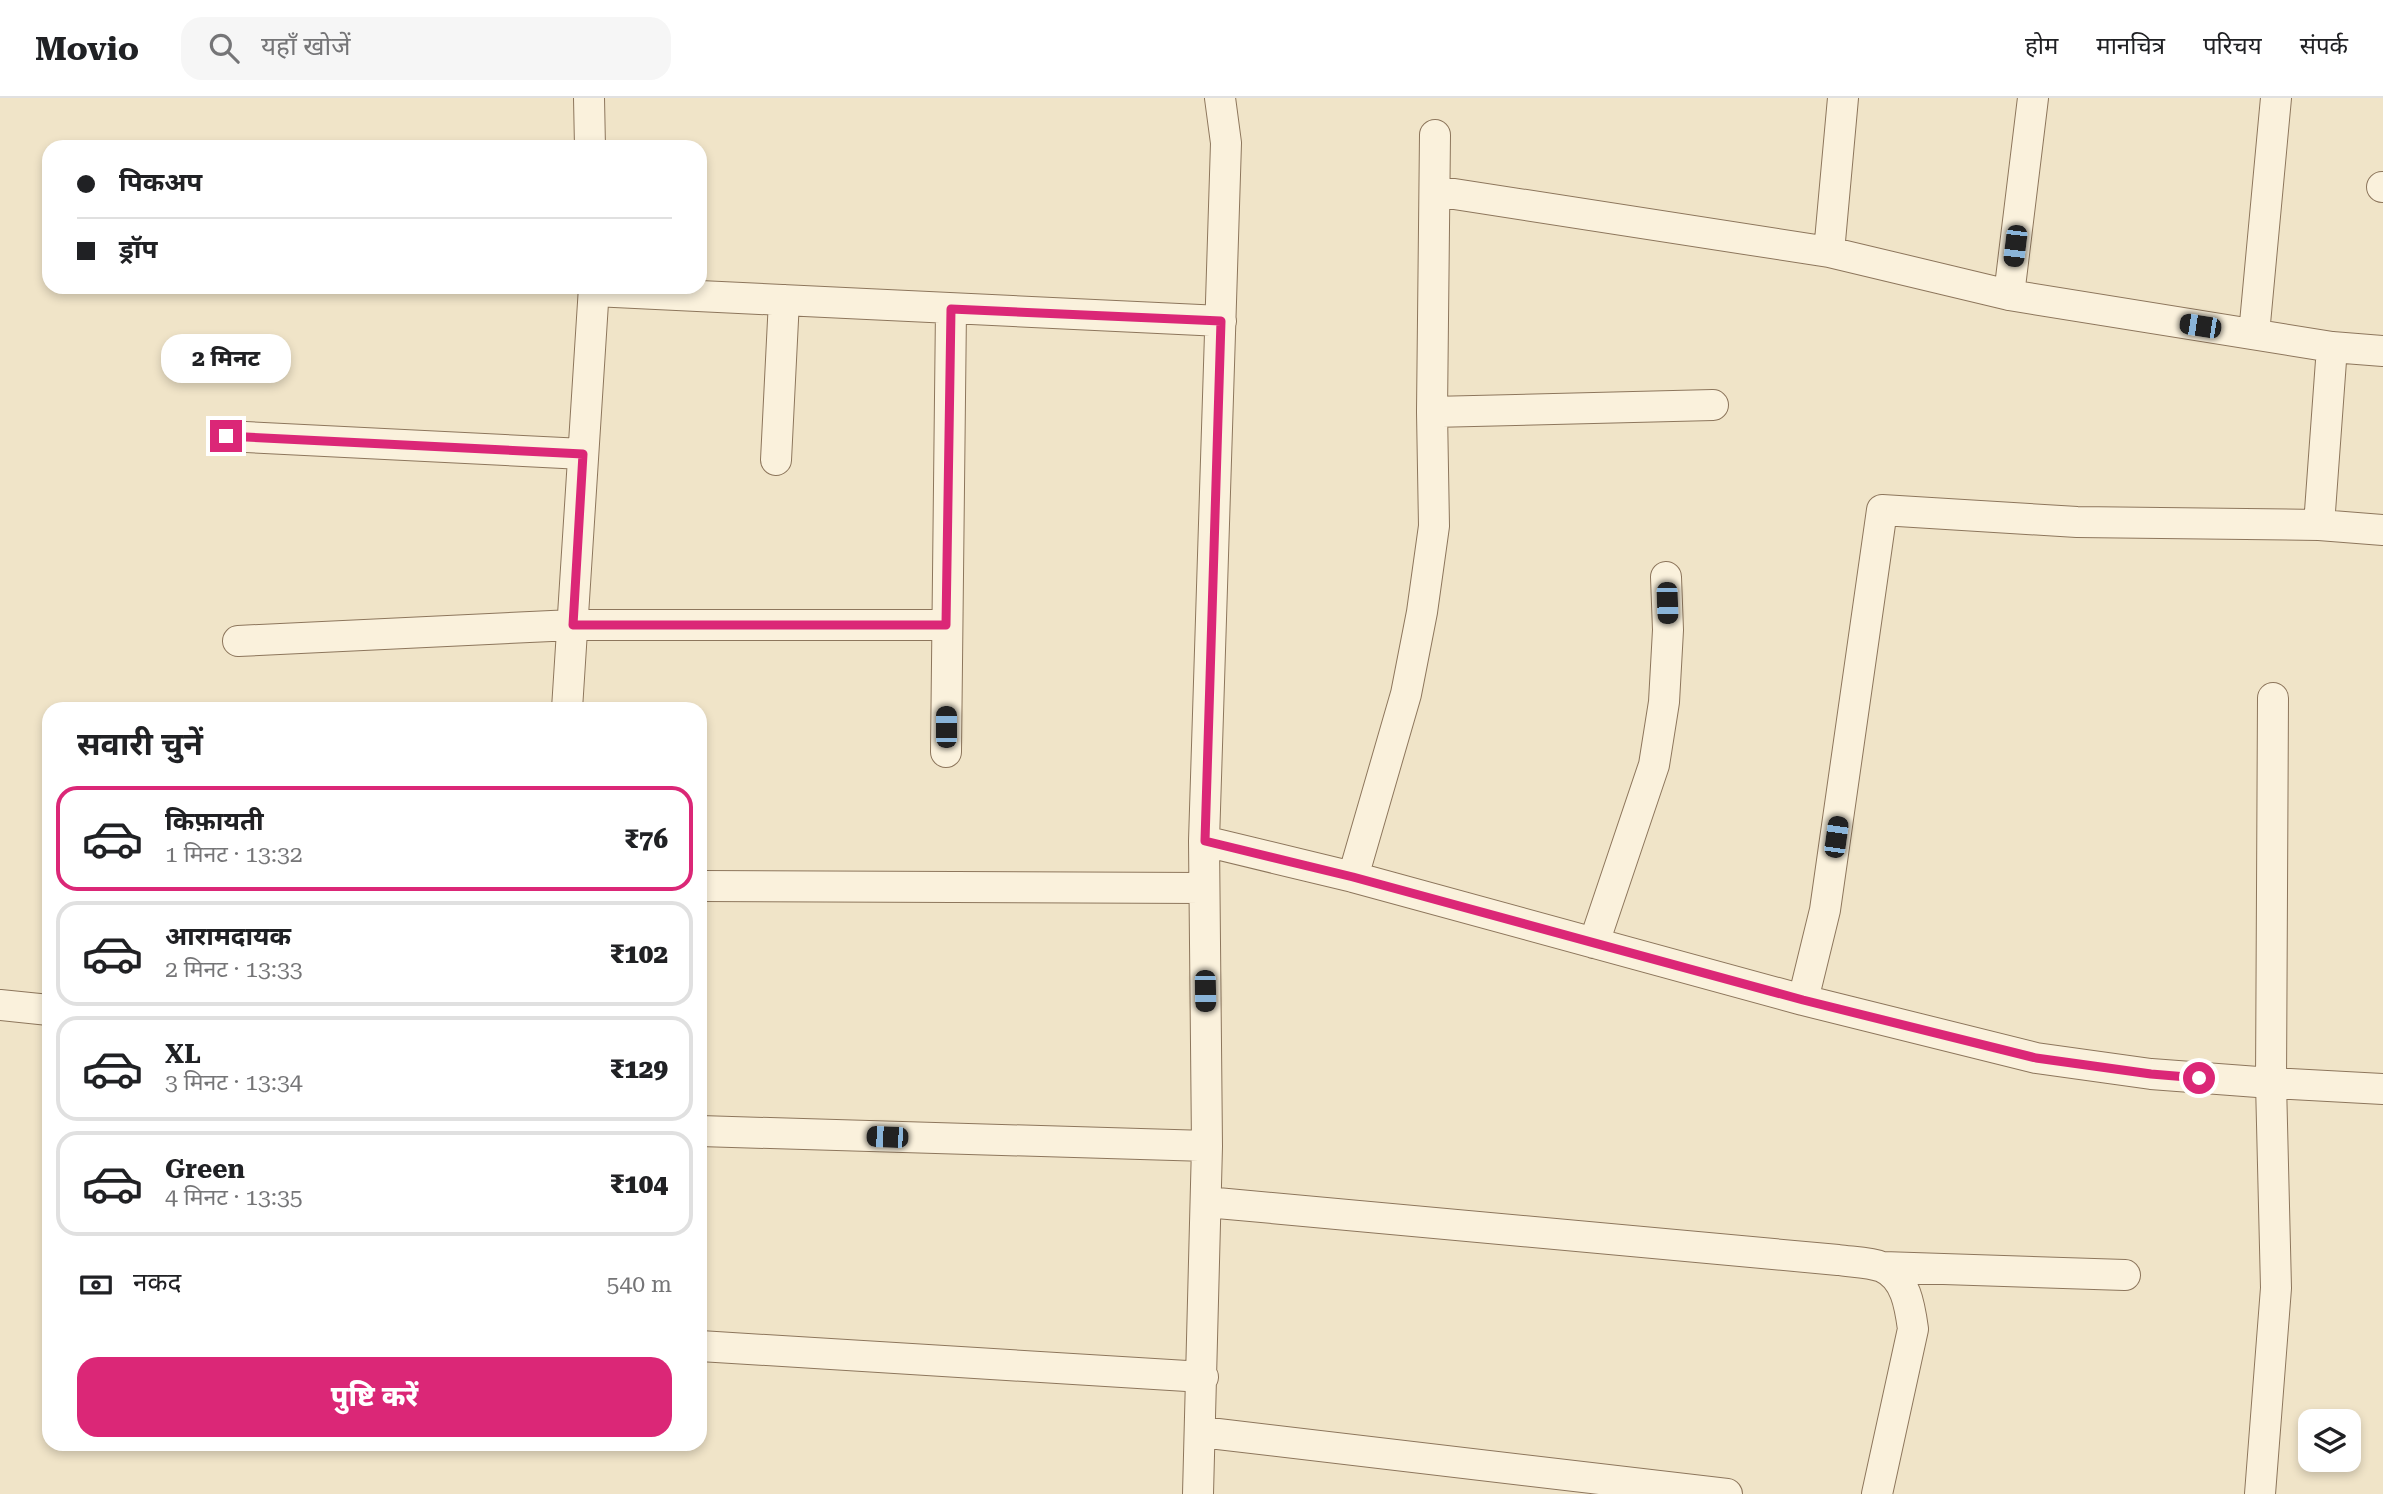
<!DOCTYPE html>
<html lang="hi">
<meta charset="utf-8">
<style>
:root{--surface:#fff;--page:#f6f6f6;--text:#202124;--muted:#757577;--line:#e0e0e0;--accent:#db2777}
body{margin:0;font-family:"Roboto Serif","Noto Sans Devanagari",serif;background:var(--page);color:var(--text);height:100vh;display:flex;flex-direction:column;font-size:26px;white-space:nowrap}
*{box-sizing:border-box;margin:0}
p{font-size:23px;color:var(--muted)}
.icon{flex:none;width:38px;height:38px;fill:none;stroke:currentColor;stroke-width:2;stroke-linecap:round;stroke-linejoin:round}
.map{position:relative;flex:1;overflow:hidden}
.panel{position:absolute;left:42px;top:604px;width:665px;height:749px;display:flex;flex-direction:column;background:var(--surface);border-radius:21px;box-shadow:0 4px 10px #0003}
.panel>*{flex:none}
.banner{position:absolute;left:42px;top:42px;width:665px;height:154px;border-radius:21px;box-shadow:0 4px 10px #0003;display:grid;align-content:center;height:154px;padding:0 35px;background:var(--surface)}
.controls{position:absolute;left:2298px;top:1311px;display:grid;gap:14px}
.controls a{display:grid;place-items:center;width:63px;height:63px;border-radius:14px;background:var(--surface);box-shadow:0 4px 10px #0003;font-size:35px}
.end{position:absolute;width:32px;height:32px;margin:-16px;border:9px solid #db2777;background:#fff;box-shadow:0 0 0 4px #fff}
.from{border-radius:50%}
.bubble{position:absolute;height:49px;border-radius:21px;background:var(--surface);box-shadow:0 4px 10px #0003;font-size:23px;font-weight:800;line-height:49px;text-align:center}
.car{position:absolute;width:21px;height:42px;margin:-21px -10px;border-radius:9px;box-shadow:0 0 5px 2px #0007;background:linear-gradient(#222 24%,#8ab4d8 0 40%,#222 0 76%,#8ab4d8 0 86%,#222 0)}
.banner b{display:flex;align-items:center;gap:24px;height:66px;font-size:26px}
.banner b+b{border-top:2px solid var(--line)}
.banner i{width:18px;height:18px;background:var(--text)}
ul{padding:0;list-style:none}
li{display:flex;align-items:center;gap:21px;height:105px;margin:0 14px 10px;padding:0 21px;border:4px solid var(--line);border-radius:21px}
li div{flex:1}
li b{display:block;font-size:26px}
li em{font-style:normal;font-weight:800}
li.active{border-color:var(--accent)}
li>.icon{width:63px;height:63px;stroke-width:1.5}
h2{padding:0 35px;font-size:32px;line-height:84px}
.pay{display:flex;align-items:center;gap:18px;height:77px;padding:0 35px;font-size:26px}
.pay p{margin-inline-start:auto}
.primary-button{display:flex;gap:14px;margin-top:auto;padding:14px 35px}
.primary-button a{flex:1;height:80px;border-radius:21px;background:var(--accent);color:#fff;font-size:28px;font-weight:800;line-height:80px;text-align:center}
header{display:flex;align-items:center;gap:42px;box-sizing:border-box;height:98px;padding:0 35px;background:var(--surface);border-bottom:2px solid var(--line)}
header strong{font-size:33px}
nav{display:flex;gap:38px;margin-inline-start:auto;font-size:24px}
.search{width:490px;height:63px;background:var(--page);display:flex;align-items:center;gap:18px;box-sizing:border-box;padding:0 24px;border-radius:21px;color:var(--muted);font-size:26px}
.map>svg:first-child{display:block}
</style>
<header>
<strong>Movio</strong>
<div class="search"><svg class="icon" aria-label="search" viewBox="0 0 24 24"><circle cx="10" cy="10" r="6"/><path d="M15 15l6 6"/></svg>यहाँ खोजें</div>
<nav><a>होम</a><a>मानचित्र</a><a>परिचय</a><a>संपर्क</a></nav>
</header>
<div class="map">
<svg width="2383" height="1396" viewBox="0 0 2383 1396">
<rect width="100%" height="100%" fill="#f0e4c8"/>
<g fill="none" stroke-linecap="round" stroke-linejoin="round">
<!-- street casing -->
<g stroke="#8d765c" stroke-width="32">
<path id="street" d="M589 0 590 49
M2382 89H2383
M1435 93 1829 154 2009 197 2332 249 2383 253
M1829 154 1843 0
M594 193 1221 223
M2009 197 2033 0
M2254 236 2276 0
M1432 314 1713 307
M226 338 583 356
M776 362 784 202
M2319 427 2332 249
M238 543 573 527H946
M567 611 594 189
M946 654 951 211
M1204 743 1353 779 1803 902 2036 960 2151 976 2271 985 2273 600
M1353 779 1406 596 1422 514 1434 428 1432 314 1435 37
M700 788 1204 790
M1594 845 1654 667 1664 604 1668 532 1666 479
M1803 902 1825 812 1882 412 2077 424 2319 427 2383 432
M0 907 49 912
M700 1033 1207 1048
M1206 1104 1838 1162C1851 1164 1870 1164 1882 1169 1906 1179 1910 1209 1913 1231L1877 1396
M1883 1169 2125 1177
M700 1248 1203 1279
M1201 1334 1727 1396
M1198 1396 1207 1048 1204 743 1226 45 1220 0
M2260 1396 2276 1190 2271 985 2383 991"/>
</g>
<!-- street -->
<use href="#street" stroke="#faf1dc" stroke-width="30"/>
</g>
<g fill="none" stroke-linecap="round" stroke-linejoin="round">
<!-- route -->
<path stroke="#db2777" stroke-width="9" d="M226 338 583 356 573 527H946L951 211 1221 223 1205 743 1353 779 1803 902 2036 960 2151 976 2199 980"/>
</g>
</svg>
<div class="controls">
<a><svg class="icon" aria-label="layers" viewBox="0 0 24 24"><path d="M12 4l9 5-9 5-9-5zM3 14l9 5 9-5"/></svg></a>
</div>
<i class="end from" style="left:2199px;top:980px"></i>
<i class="end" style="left:226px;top:338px"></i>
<div class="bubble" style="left:161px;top:236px;width:130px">2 मिनट</div>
<i class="car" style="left:2015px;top:148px;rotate:187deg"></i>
<i class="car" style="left:2200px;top:228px;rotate:279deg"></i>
<i class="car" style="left:1667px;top:505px;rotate:178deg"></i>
<i class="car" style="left:946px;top:629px;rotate:0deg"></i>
<i class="car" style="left:1836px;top:739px;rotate:8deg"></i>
<i class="car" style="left:1205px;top:893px;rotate:179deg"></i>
<i class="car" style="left:887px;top:1039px;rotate:272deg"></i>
<div class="banner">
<b><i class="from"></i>पिकअप</b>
<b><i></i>ड्रॉप</b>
</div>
<section class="panel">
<h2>सवारी चुनें</h2>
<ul>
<li class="active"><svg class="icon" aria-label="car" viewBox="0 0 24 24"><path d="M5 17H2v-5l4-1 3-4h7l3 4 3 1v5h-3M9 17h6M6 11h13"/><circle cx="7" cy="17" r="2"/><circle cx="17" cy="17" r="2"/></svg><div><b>किफ़ायती</b><p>1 मिनट · 13:32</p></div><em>₹76</em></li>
<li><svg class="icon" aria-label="car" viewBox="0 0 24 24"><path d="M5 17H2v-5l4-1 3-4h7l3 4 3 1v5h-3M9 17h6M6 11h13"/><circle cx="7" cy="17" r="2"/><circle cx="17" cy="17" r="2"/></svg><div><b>आरामदायक</b><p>2 मिनट · 13:33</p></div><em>₹102</em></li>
<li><svg class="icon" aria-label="car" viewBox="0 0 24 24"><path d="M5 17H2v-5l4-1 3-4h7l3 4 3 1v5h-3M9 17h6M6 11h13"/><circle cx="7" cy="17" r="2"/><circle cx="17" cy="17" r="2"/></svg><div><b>XL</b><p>3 मिनट · 13:34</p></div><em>₹129</em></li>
<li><svg class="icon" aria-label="car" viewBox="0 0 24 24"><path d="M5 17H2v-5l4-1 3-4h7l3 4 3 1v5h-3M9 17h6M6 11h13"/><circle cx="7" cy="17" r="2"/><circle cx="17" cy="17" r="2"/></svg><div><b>Green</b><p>4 मिनट · 13:35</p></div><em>₹104</em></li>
</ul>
<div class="pay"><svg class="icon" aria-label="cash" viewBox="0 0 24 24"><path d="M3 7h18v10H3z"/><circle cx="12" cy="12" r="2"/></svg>नकद<p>540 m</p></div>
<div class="primary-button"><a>पुष्टि करें</a></div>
</section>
</div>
